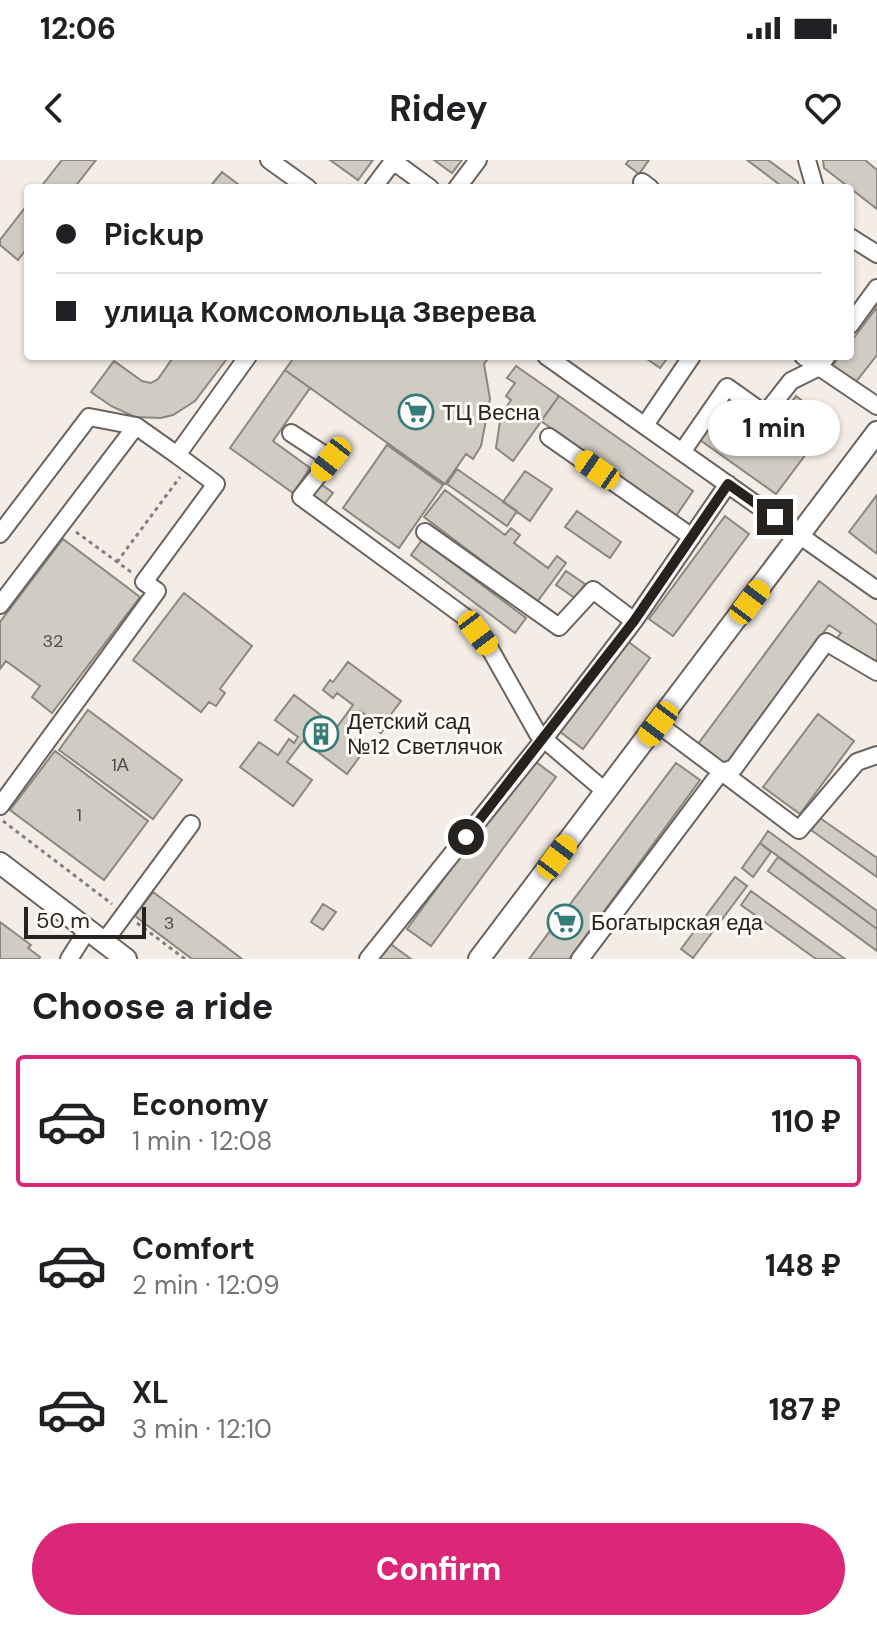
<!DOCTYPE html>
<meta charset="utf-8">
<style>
:root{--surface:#fff;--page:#f2f2f2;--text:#202124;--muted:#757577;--line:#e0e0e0;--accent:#db2777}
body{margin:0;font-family:"DM Sans",sans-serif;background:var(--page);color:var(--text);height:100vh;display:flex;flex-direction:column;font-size:30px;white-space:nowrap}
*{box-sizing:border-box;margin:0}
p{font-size:26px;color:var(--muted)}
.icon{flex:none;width:44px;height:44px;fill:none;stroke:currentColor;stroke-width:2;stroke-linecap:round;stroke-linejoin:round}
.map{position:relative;height:799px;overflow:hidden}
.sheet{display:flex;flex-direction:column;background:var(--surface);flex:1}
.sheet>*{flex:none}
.hud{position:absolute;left:24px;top:24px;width:830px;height:176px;border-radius:8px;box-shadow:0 2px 6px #0004;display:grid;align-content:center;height:176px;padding:0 32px;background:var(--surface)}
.scale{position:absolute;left:24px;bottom:20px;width:122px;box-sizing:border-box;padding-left:8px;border:4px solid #252220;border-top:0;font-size:22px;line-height:28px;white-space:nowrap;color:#252220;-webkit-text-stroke:6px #fefaf8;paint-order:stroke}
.end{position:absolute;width:36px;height:36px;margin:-18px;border:10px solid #252220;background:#fff;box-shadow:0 0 0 4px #fff}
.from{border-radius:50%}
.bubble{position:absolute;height:56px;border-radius:28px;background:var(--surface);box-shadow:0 2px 6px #0004;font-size:26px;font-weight:700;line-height:56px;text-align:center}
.car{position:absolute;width:24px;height:48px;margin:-24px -12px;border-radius:10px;box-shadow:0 0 6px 2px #0007;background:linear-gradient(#f5c518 24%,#345 0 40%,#f5c518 0 76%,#345 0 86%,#f5c518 0)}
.hud b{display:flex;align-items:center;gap:28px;height:76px;font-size:30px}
.hud b+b{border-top:2px solid var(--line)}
.hud i{width:20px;height:20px;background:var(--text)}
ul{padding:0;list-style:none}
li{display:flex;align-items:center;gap:24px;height:132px;margin:0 16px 12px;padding:0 16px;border:4px solid transparent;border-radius:8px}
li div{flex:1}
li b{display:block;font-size:30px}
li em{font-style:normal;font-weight:700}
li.current{border-color:var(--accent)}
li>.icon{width:72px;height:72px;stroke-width:1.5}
h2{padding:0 32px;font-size:36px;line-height:96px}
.button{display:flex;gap:16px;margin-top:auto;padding:16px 32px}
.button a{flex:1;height:92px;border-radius:48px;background:var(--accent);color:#fff;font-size:32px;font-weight:700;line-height:92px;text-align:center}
.status{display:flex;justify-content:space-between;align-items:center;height:56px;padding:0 40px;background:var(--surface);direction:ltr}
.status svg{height:22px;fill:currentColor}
header{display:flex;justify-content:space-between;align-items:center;height:104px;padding:0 32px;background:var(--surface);font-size:36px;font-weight:700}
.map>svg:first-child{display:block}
</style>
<div class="status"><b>12:06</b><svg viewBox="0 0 49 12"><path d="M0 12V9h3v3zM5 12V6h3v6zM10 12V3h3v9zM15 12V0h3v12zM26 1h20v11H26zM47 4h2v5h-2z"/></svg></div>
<header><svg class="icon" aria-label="back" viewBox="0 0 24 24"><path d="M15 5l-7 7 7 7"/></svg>Ridey<svg class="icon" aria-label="heart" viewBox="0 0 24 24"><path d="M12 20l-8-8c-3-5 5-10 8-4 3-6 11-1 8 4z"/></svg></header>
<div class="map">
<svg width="877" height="799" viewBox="0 0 877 799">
<rect width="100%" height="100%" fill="#f4ece6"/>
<!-- building -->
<path fill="#d0ccc4" stroke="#8b877f" stroke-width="2" d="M62 0H96L74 28H40Z
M330 0H373L358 20Z
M434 0H462L452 13Z
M629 0H649L639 14 626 4Z
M747 0H768L798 22V28H784Z
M823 0H865L877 10V49L824 8Z
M222 12 243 28H209Z
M28 44V87L18 100 0 85V80Z
M877 147V195L855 223 832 206 840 196H850V183Z
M174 196H229L195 241 173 255 161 258 135 257 111 246 91 232 114 201 142 221 151 223 158 219Z
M295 196H481L487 200 484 204 490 239 481 286 473 299 466 294 445 324 285 210Z
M643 196H669L660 208Z
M516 206 559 236 513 301 496 288 501 255 511 240 506 236 515 223 507 218Z
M285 210 310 228 273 281 310 308 293 333 230 288Z
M559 236 693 331 676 356 541 261Z
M796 236 830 262 776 334 700 280 725 245 750 262 743 272 770 291 786 270 776 263Z
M387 285 443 325 399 388 343 348Z
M457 309 517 351 507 366 447 324Z
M525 311 552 329 530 361 503 342Z
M321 324 333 333 322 347 310 339Z
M445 330 505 375 511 368 520 375 514 383 548 408 557 396 566 403 537 442 424 357Z
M877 335V394L849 372Z
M577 351 621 382 610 398 565 367Z
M725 356 749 374 673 476 649 459Z
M63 379 140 437 52 553 32 537 40 526 6 501 0 509V462Z
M422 380 526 458 515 473 411 395Z
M566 411 585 424 575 438 556 425Z
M819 421 877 465V508L837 478 841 473 829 465 746 576 750 579 729 607 698 584Z
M184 433 252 486 220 529 225 533 216 546 209 542 201 552 133 500Z
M626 480 650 498 583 589 559 571Z
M348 502 401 541 386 561 388 563 381 573 371 566 374 561 360 551 357 556 360 559 349 575 366 588 347 614 303 581 287 602 312 620 293 646 240 607 259 582 278 595 289 579 294 583 298 577 275 560 294 535 337 567 353 545 337 533 333 538 323 530 330 520 333 522Z
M88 550 182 620 153 659 59 590Z
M818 554 854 581 800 654 763 627Z
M55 591 148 661 104 720 10 650Z
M532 599 556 617 431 786 407 769Z
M676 603 700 620 569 799H529Z
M820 658 877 698V717L811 670Z
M768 671 877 751V769L760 683Z
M760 683 771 692 753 717 742 708Z
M778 697 877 769V791L768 711Z
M735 717 747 726 693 798 681 789Z
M751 731 845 799H816L741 745Z
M153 732 204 770 242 799H192L135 756Z
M323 744 336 752 323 770 311 762Z
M0 762 31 785 28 788 40 797 39 799H0Z
M388 782 411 799H376Z"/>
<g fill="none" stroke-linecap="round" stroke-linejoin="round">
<!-- minor casing -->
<g stroke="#6a635e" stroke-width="20">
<path id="minor" d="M269 0 308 28
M807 0 815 28
M393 1 430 28
M642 22 650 28
M373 28 394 0
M457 28 478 0
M850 77 877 94
M850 165 877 128
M546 196 877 430
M803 196 877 246
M645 265 692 196
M291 273 331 299 301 337 465 457 490 489 538 574 606 632
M549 277 692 377
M682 292 727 227 765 254 791 221 819 207 827 196
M0 374 89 257 136 266
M0 445 136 266 177 295 248 196
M634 461 728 324
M658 564 799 670 857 602 877 595
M0 646 157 431 144 422 216 324 177 295
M104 782 191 664
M69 799 88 769
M368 799 544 579 634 461 593 430 559 467 425 372
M580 799 720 613 734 608 826 482 877 512"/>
</g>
<!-- major casing -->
<g stroke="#6a635e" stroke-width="24">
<path id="major" d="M0 703 126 799
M479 799 877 272"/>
</g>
<!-- path -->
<path stroke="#857f7c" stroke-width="3" stroke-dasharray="4 4" stroke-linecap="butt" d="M76 372 131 412
M117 402 180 317
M3 661 112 744
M137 763 185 799"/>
<!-- minor -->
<use href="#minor" stroke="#fff" stroke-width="16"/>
<!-- major -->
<use href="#major" stroke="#fff" stroke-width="20"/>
</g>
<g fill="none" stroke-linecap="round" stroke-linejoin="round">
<!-- route -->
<path stroke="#252220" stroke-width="10" d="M466 677 634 461 728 324 775 357"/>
</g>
<!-- icons -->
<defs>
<g id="supermarket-ring" transform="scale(1.8)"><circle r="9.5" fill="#fefaf8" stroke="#347c77" stroke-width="1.5"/><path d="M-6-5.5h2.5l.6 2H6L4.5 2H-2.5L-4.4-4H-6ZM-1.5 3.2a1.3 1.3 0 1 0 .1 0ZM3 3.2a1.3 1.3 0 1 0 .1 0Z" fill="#347c77"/></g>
<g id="building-ring" transform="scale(1.8)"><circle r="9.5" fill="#fefaf8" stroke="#347c77" stroke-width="1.5"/><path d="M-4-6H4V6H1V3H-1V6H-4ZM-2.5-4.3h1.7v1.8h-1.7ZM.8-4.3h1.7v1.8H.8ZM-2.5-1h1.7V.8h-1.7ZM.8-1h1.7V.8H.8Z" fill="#347c77"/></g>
</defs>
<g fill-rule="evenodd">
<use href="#supermarket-ring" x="416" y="252"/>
<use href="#building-ring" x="321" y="574"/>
<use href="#supermarket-ring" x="565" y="762"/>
</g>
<g text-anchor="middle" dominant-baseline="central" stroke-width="6" stroke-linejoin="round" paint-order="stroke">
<!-- number labels -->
<g font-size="18" fill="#504c49">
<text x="53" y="481">32</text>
<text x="120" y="605">1А</text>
<text x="79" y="655">1</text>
<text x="169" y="763">3</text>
</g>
<!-- poi labels -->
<g font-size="22" fill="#252220" stroke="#fefaf8" text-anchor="start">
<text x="442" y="252">ТЦ Весна</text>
<text x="347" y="561">Детский сад<tspan x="347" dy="25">№12 Светлячок</tspan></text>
<text x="591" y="762">Богатырская еда</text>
</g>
</g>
</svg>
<div class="scale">50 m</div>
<i class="end from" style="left:466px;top:677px"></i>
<i class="end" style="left:775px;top:357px"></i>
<div class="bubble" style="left:708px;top:240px;width:132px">1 min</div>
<i class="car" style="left:331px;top:299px;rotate:218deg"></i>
<i class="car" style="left:597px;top:310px;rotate:305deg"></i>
<i class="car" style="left:750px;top:442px;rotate:37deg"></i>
<i class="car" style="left:478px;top:473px;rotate:143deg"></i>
<i class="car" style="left:658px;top:564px;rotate:217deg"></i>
<i class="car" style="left:557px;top:697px;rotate:37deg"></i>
<div class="hud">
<b><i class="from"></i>Pickup</b>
<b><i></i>улица Комсомольца Зверева</b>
</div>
</div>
<section class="sheet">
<h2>Choose a ride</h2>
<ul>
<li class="current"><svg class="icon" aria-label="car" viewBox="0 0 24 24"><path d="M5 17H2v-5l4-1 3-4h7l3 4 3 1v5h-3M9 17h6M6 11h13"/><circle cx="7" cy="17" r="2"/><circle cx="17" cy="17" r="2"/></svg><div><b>Economy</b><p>1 min · 12:08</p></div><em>110 ₽</em></li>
<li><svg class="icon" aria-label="car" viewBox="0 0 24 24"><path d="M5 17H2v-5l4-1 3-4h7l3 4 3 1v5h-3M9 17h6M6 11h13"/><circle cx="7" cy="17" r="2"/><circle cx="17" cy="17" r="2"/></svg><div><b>Comfort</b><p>2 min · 12:09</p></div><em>148 ₽</em></li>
<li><svg class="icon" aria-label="car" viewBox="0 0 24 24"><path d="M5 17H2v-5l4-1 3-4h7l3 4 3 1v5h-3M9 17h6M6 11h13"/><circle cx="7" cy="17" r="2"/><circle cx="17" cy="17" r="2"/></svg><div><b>XL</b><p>3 min · 12:10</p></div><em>187 ₽</em></li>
</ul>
<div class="button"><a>Confirm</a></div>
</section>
